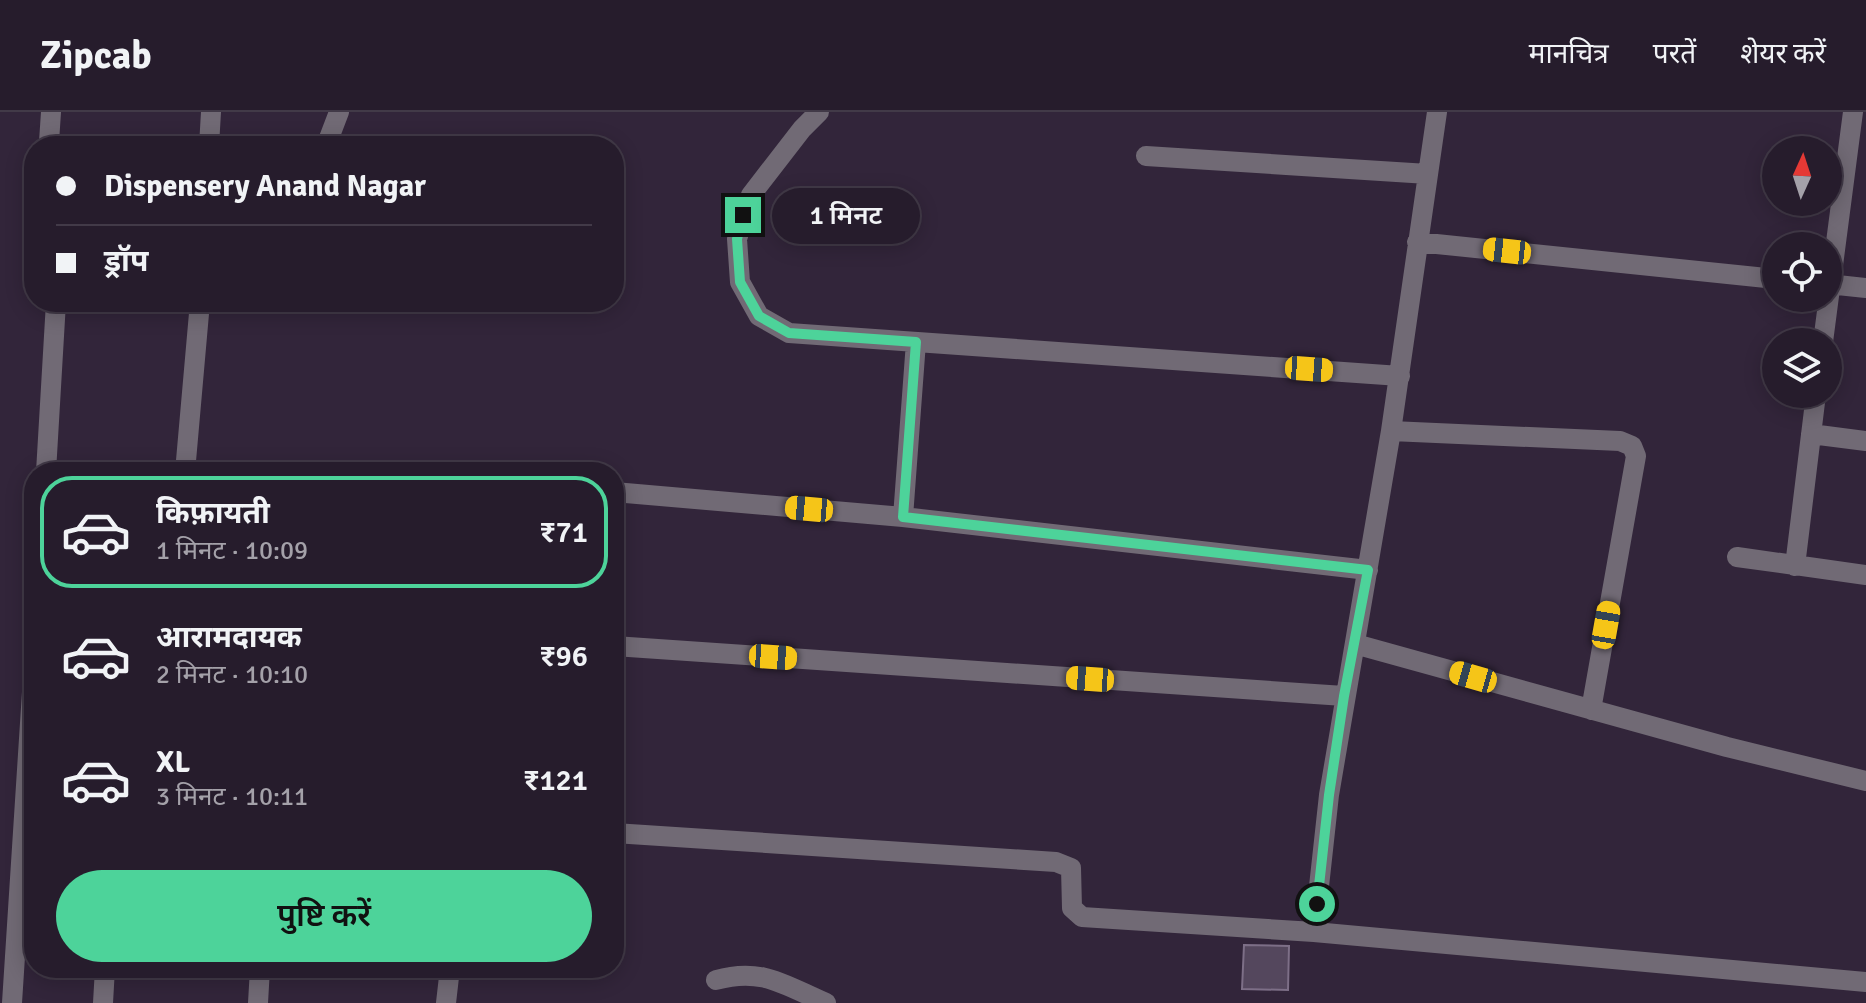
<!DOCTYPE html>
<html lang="hi">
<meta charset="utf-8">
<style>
:root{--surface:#261c2c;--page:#322938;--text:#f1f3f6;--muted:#a4a1a9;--line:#423a48;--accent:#4dd39a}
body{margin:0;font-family:Signika,"Noto Sans Devanagari",sans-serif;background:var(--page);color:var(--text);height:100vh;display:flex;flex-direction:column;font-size:30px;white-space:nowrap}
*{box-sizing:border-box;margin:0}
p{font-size:26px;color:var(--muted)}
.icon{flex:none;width:44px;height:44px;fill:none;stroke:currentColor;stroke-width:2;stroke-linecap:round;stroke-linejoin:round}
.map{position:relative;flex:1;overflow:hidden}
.side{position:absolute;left:24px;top:350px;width:600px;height:516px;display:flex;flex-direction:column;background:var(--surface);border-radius:32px;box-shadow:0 4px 20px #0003,0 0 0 2px var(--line)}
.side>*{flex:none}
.hud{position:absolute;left:24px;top:24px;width:600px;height:176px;border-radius:32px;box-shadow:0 4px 20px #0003,0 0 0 2px var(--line);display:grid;align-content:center;height:176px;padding:0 32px;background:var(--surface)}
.needle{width:52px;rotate:3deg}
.buttons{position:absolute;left:1762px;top:24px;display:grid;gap:16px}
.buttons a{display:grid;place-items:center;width:80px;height:80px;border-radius:50%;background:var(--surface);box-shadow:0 4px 20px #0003,0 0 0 2px var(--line);font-size:40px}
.end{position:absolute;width:36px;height:36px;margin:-18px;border:10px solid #4dd39a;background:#111;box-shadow:0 0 0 4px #111}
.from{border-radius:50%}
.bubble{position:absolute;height:56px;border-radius:28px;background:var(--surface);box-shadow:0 4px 20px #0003,0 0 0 2px var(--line);font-size:26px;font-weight:600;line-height:56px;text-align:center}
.car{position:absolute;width:24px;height:48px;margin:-24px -12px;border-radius:10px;box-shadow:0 0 6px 2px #0007;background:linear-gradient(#f5c518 24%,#345 0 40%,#f5c518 0 76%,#345 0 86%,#f5c518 0)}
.hud b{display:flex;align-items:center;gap:28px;height:76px;font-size:30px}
.hud b+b{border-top:2px solid var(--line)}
.hud i{width:20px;height:20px;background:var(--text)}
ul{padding:14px 0 0;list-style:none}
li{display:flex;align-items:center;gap:24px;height:112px;margin:0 16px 12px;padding:0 16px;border:4px solid transparent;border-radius:32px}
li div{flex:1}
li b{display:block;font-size:30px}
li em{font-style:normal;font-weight:600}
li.on{border-color:var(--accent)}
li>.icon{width:72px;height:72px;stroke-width:1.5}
.primary-button{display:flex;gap:16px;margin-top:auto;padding:16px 32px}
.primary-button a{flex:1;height:92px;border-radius:48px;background:var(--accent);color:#111;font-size:32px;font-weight:600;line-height:92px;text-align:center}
header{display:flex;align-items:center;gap:48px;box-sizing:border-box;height:112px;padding:0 40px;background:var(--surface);border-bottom:2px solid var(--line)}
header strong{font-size:38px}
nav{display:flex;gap:44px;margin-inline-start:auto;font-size:28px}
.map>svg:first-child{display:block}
</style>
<header>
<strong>Zipcab</strong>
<nav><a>मानचित्र</a><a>परतें</a><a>शेयर करें</a></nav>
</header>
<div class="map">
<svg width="1866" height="891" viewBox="0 0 1866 891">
<rect width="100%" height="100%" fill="#32253a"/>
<!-- building -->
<path fill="#54475d" stroke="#7d6f87" stroke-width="2" d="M1244 833 1289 834 1288 878 1242 877Z"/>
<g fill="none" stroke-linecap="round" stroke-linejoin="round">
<!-- minor -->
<path stroke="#716a75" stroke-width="20" d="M819 0 802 17 751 83 737 127 740 170 759 204 789 221 1400 264
M49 30 51 0
M209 34 211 0
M326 34 339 0
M1146 44 1428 62
M1417 130 1776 167
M1828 172 1866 176
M1823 230 1853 0
M1391 319 1620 329 1632 334 1636 344 1591 598
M1811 322 1866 329
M46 360 56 190
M185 360 200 190
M614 380 903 405 1368 458
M903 405 916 230
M1737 445 1866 463
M1795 454 1816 282
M1355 532 1727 635 1866 669
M614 534 1344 584
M614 721 1056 750 1071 756 1072 796 1082 805 1314 820 1866 870
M1314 820 1329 683 1391 319 1437 0
M716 868C762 855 784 873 826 891
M12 891 34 549
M103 891 105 856
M258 891 260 856
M446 891 450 856"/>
</g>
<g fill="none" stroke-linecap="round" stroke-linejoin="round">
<!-- route -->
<path stroke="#4dd39a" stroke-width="10" d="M743 103 737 127 740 170 759 204 789 221 916 230 903 405 1368 458 1344 584 1329 683 1317 792"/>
</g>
</svg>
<div class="buttons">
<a><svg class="needle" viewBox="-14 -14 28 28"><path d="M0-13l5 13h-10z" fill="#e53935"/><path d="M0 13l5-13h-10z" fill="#a4a1a9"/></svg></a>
<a><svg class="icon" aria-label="locate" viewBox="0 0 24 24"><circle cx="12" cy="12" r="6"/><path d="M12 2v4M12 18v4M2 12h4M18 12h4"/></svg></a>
<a><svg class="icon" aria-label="layers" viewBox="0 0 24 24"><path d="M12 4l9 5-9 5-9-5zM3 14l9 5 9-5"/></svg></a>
</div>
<i class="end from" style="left:1317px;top:792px"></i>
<i class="end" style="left:743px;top:103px"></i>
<div class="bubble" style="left:772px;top:76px;width:148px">1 मिनट</div>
<i class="car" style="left:1507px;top:139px;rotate:276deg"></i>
<i class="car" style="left:1309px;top:257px;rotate:94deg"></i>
<i class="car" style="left:809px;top:397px;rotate:275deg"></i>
<i class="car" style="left:1606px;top:513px;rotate:10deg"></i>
<i class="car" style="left:773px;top:545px;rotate:94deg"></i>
<i class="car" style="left:1473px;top:565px;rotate:286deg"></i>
<i class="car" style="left:1090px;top:567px;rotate:274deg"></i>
<div class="hud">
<b><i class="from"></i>Dispensery Anand Nagar</b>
<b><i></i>ड्रॉप</b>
</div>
<section class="side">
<ul>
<li class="on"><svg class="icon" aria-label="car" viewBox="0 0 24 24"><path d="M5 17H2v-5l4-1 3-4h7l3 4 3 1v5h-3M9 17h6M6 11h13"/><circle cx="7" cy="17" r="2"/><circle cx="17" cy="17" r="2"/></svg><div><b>किफ़ायती</b><p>1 मिनट · 10:09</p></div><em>₹71</em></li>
<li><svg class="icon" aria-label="car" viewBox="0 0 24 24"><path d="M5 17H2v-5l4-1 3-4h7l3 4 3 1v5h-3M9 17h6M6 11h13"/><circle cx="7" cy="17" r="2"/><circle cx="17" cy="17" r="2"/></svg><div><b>आरामदायक</b><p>2 मिनट · 10:10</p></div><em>₹96</em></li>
<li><svg class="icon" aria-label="car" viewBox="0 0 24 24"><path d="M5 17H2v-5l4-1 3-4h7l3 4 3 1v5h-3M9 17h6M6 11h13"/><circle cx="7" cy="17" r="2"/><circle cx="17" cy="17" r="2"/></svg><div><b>XL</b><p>3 मिनट · 10:11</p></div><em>₹121</em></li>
</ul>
<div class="primary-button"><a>पुष्टि करें</a></div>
</section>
</div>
